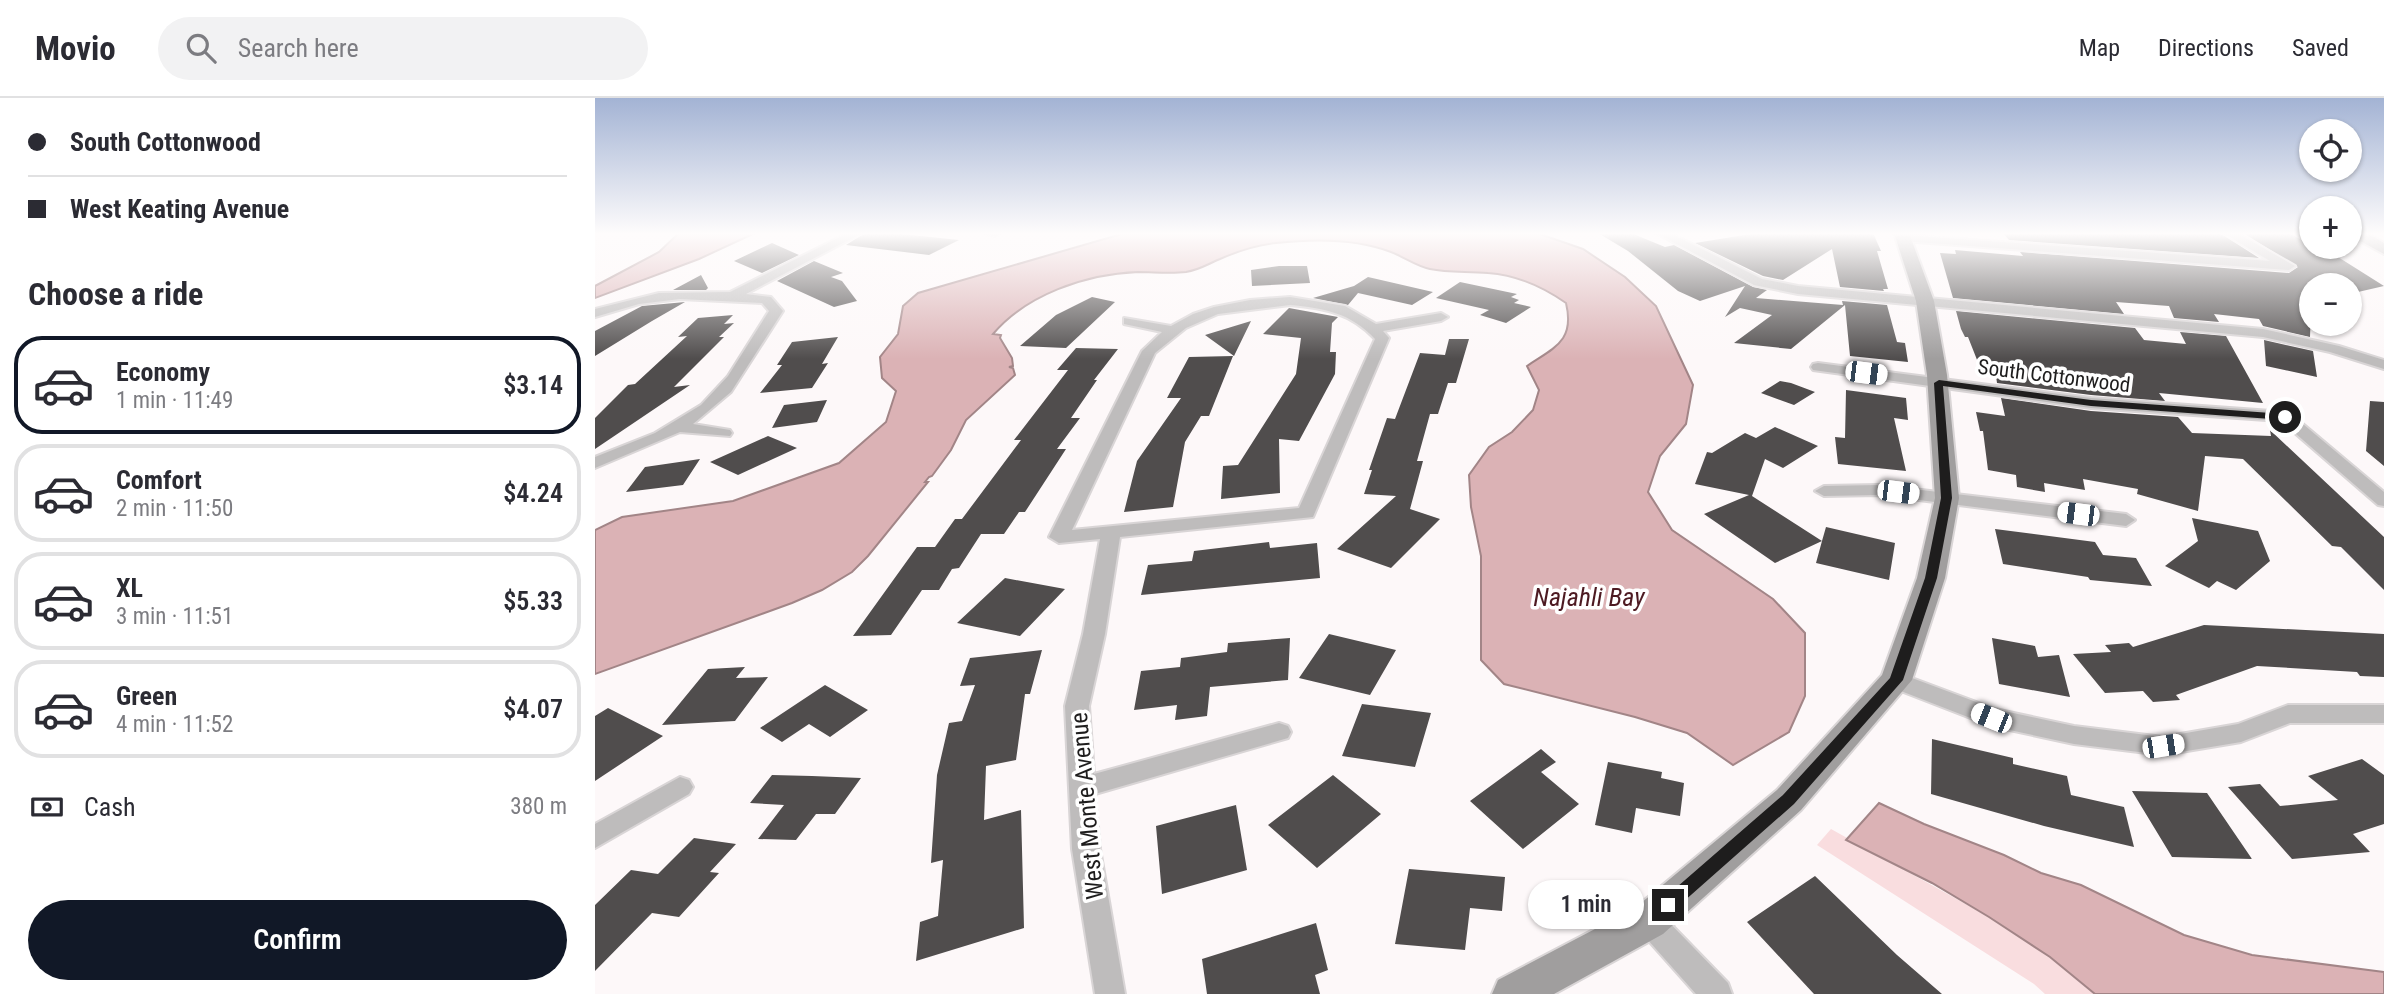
<!DOCTYPE html>
<meta charset="utf-8">
<style>
:root{--surface:#fff;--page:#f2f2f3;--text:#2b2b33;--muted:#7c7c81;--line:#e1e1e2;--accent:#111827}
body{margin:0;font-family:"Roboto Condensed",sans-serif;background:var(--page);color:var(--text);height:100vh;display:flex;flex-direction:column;font-size:26px;white-space:nowrap}
*{box-sizing:border-box;margin:0}
p{font-size:23px;color:var(--muted)}
.icon{flex:none;width:38px;height:38px;fill:none;stroke:currentColor;stroke-width:2;stroke-linecap:round;stroke-linejoin:round}
.map{position:relative;flex:1;overflow:hidden}
.drawer{display:flex;flex-direction:column;background:var(--surface);width:595px}
.drawer>*{flex:none}
.guide{display:grid;align-content:center;height:154px;padding:0 28px;background:var(--surface)}
.tools{position:absolute;left:1704px;top:21px;display:grid;gap:14px}
.tools a{display:grid;place-items:center;width:63px;height:63px;border-radius:50%;background:var(--surface);box-shadow:0 2px 5px #0004;font-size:35px}
.end{position:absolute;width:32px;height:32px;margin:-16px;border:9px solid #1e1d1d;background:#fff;box-shadow:0 0 0 4px #fff}
.from{border-radius:50%}
.bubble{position:absolute;height:49px;border-radius:24px;background:var(--surface);box-shadow:0 2px 5px #0004;font-size:23px;font-weight:600;line-height:49px;text-align:center}
.car{position:absolute;width:21px;height:42px;margin:-21px -10px;border-radius:9px;box-shadow:0 0 5px 2px #0007;background:linear-gradient(#fff 24%,#345 0 40%,#fff 0 76%,#345 0 86%,#fff 0)}
.guide b{display:flex;align-items:center;gap:24px;height:66px;font-size:26px}
.guide b+b{border-top:2px solid var(--line)}
.guide i{width:18px;height:18px;background:var(--text)}
ul{padding:0;list-style:none}
li{display:flex;align-items:center;gap:21px;height:98px;margin:0 14px 10px;padding:0 14px;border:4px solid var(--line);border-radius:28px}
li div{flex:1}
li b{display:block;font-size:26px}
li em{font-style:normal;font-weight:600}
li.active{border-color:var(--accent)}
li>.icon{width:63px;height:63px;stroke-width:1.5}
h2{padding:0 28px;font-size:32px;line-height:84px}
.pay{display:flex;align-items:center;gap:18px;height:77px;padding:0 28px;font-size:26px}
.pay p{margin-inline-start:auto}
.action{display:flex;gap:14px;margin-top:auto;padding:14px 28px}
.action a{flex:1;height:80px;border-radius:42px;background:var(--accent);color:#fff;font-size:28px;font-weight:600;line-height:80px;text-align:center}
header{display:flex;align-items:center;gap:42px;box-sizing:border-box;height:98px;padding:0 35px;background:var(--surface);border-bottom:2px solid var(--line)}
header strong{font-size:33px}
nav{display:flex;gap:38px;margin-inline-start:auto;font-size:24px}
.search{width:490px;height:63px;background:var(--page);display:flex;align-items:center;gap:18px;box-sizing:border-box;padding:0 24px;border-radius:38px;color:var(--muted);font-size:26px}
main{display:flex;flex:1;min-height:0}
.map>svg:first-child{display:block}
</style>
<header>
<strong>Movio</strong>
<div class="search"><svg class="icon" aria-label="search" viewBox="0 0 24 24"><circle cx="10" cy="10" r="6"/><path d="M15 15l6 6"/></svg>Search here</div>
<nav><a>Map</a><a>Directions</a><a>Saved</a></nav>
</header>
<main>
<section class="drawer">
<div class="guide">
<b><i class="from"></i>South Cottonwood</b>
<b><i></i>West Keating Avenue</b>
</div>
<h2>Choose a ride</h2>
<ul>
<li class="active"><svg class="icon" aria-label="car" viewBox="0 0 24 24"><path d="M5 17H2v-5l4-1 3-4h7l3 4 3 1v5h-3M9 17h6M6 11h13"/><circle cx="7" cy="17" r="2"/><circle cx="17" cy="17" r="2"/></svg><div><b>Economy</b><p>1 min · 11:49</p></div><em>$3.14</em></li>
<li><svg class="icon" aria-label="car" viewBox="0 0 24 24"><path d="M5 17H2v-5l4-1 3-4h7l3 4 3 1v5h-3M9 17h6M6 11h13"/><circle cx="7" cy="17" r="2"/><circle cx="17" cy="17" r="2"/></svg><div><b>Comfort</b><p>2 min · 11:50</p></div><em>$4.24</em></li>
<li><svg class="icon" aria-label="car" viewBox="0 0 24 24"><path d="M5 17H2v-5l4-1 3-4h7l3 4 3 1v5h-3M9 17h6M6 11h13"/><circle cx="7" cy="17" r="2"/><circle cx="17" cy="17" r="2"/></svg><div><b>XL</b><p>3 min · 11:51</p></div><em>$5.33</em></li>
<li><svg class="icon" aria-label="car" viewBox="0 0 24 24"><path d="M5 17H2v-5l4-1 3-4h7l3 4 3 1v5h-3M9 17h6M6 11h13"/><circle cx="7" cy="17" r="2"/><circle cx="17" cy="17" r="2"/></svg><div><b>Green</b><p>4 min · 11:52</p></div><em>$4.07</em></li>
</ul>
<div class="pay"><svg class="icon" aria-label="cash" viewBox="0 0 24 24"><path d="M3 7h18v10H3z"/><circle cx="12" cy="12" r="2"/></svg>Cash<p>380 m</p></div>
<div class="action"><a>Confirm</a></div>
</section>
<div class="map">
<svg width="1789" height="896" viewBox="0 0 1789 896">
<rect width="100%" height="100%" fill="#fdf8f9"/>
<!-- green -->
<path fill="#f9dddf" d="M1236 731 1394 819 1455 859 1500 896H1450L1439 886 1222 747Z"/>
<!-- water -->
<path fill="#dbb2b5" stroke="#a28587" stroke-width="2" d="M84 135H160L104 161 0 200V188L64 154Z
M530 135H942L988 151 1030 179 1061 208 1098 287 1091 326 1065 358 1053 394 1077 432 1178 501 1210 535V598L1194 634 1138 667 1092 635 1040 619 909 586 886 562V458L876 409 874 377 894 349 917 334 938 312 944 292 932 268C960 249 980 243 971 205 948 189 921 177 893 175 873 173 854 175 835 171 821 168 809 159 796 154 762 141 717 141 681 145 662 147 643 153 625 161 613 166 604 172 591 174 575 176 559 174 543 174 490 176 431 197 398 236L406 237 405 240 417 260 418 268 414 269 418 270 420 277 371 322 356 352 337 378 334 379 330 384H333L273 458 257 474 227 492 197 505 0 576V432L27 419 138 403 244 365 291 324 301 293 287 280 285 259 303 236 308 208 323 195Z
M1284 705 1329 726 1409 757 1446 775 1486 787 1589 837 1657 857 1789 874V896H1500L1455 859 1394 819 1337 785 1251 742Z"/>
<!-- building -->
<path fill="#504d4d" d="M270 135H297L364 142 334 157 251 147Z
M1003 135H1036L1070 149 1079 147 1158 189 1172 192 1161 200 1248 207 1247 203 1292 207 1302 244 1310 245 1313 264 1255 258 1250 207 1196 251 1139 245 1177 217 1145 210 1130 219 1150 188 1105 203 1083 193 1033 153Z
M1162 135H1278L1286 153H1282L1293 191H1288L1289 193 1245 189 1237 151 1188 182 1168 178 1100 145Z
M1408 135H1625L1664 160 1414 142Z
M1648 135H1694L1738 159H1743L1789 188 1763 194 1755 191V187H1717L1715 239 1668 228 1664 221 1619 216 1624 224 1579 220 1574 208 1521 204 1529 216 1358 200 1345 155 1361 156 1360 152 1428 158 1425 154 1694 175 1703 169Z
M177 145 204 157 167 175 139 163Z
M219 163 248 175 236 179 247 183 262 203 239 209 182 183Z
M684 168H712L715 185 657 188 656 172Z
M106 177 113 190 111 192H78Z
M773 179 838 194 817 207 763 195 753 207 718 200 759 188Z
M865 184 922 196 916 199 924 202 919 205 936 209 911 225 885 217 894 212 841 200Z
M497 199 520 204 471 250 425 248 461 217Z
M90 204 57 223 0 258V233L47 208Z
M694 210 743 219 737 225 735 254H741L740 276 704 343 684 341 685 395 626 401 628 368 643 367 701 276 706 240 668 236Z
M1361 213 1540 230 1549 242 1591 246 1585 234 1631 238 1668 305 1564 295 1570 303 1496 297 1402 285 1401 278 1388 277 1373 239H1370L1366 231Z
M138 217 129 226 139 225 124 239H129L79 289 95 287 0 351V320L33 287 40 286 92 238 83 239 103 220Z
M656 223 639 258 610 237Z
M243 239 227 266 233 265 217 290 165 295 187 267H182L197 244Z
M854 241H874L861 285H853L843 316H835L822 363H828L815 411 845 421 796 470 742 451 801 398 769 396 777 372H774L792 320 800 321 825 255 850 257Z
M1669 242 1718 253 1722 279 1671 268Z
M481 250 523 251 499 282H502L476 320H485L462 351H471L430 414H424L409 436H386L364 470 357 471 344 492H327L296 537 258 538 322 449H340L360 421H367L426 342H419L473 272H462Z
M638 258 614 318H606L590 344 578 409 529 414 542 363 586 300H572L594 259Z
M1185 283 1196 285 1220 294 1199 307 1166 295Z
M1251 292 1311 300 1313 322 1299 320 1311 373 1243 366 1240 339 1250 340Z
M1406 300 1496 313 1583 319 1597 335 1676 338 1675 332 1789 439V492L1746 449 1737 448 1648 361 1610 358 1603 413 1542 396 1543 391 1488 381 1490 392 1449 385 1450 394 1422 389 1421 377 1393 372 1388 333H1385L1381 314 1410 318Z
M232 302 222 324 177 330 189 307Z
M1775 303 1789 304V368L1771 353Z
M1180 329 1223 348 1188 370 1170 361 1157 398 1227 443 1231 429 1300 445 1294 482 1221 465 1227 443 1180 465 1109 416 1154 397 1100 386 1112 354 1117 355 1150 335 1161 340Z
M173 338 202 350 143 377 115 364Z
M105 361 88 387 31 394 50 369Z
M1597 420 1663 433 1675 463 1641 492 1622 483 1614 490 1570 468 1603 443Z
M1400 431 1500 444 1508 457 1541 460 1557 488 1495 482 1493 479 1408 466Z
M674 444 675 450 722 445 725 480 546 497 553 467 597 463 599 453Z
M410 480 470 491 425 538 362 525Z
M1609 527 1789 536V579L1765 578 1762 574 1662 568 1581 597 1585 602 1558 604 1548 593 1510 595 1478 556 1516 554 1510 547 1534 545 1538 549Z
M734 536 801 552 775 597 704 580Z
M695 540 693 582 615 589 612 618 580 622 582 607 539 612 546 573 585 569 586 560 632 554 633 545Z
M1397 540 1440 548 1443 559 1464 557 1475 599 1404 586Z
M447 552 435 596H430L421 662 391 668 389 722 426 712 429 830 321 863 325 824 343 818 348 762 336 765 342 677 354 625 367 623 380 587 365 588 375 560Z
M150 569 141 580 173 579 140 623 67 627 113 571Z
M230 587 273 612 235 639 214 626 187 644 165 630Z
M767 606 836 615 820 669 747 658Z
M13 610 68 638 0 683V618Z
M1337 641 1418 660V666L1472 678 1476 697 1529 709 1539 749 1449 728 1336 696Z
M946 651 961 664 946 674 984 706 928 751 875 703Z
M1767 661 1789 677V726L1758 736 1775 754 1697 761 1633 689 1665 686 1685 708 1743 702 1713 678Z
M1013 664 1067 674 1066 680 1089 685 1085 718 1041 710 1037 735 1000 727Z
M177 677 217 678 266 680 240 716H221L201 742 163 741 189 707 155 705Z
M738 677 786 716 722 770 673 727Z
M1537 693 1612 695 1657 761 1577 759Z
M641 707 652 772 567 796 561 728Z
M99 740 141 746 115 774 124 775 84 819 57 815 0 873V807L36 772 63 776Z
M814 771 910 779 907 813 875 810 870 852 800 846Z
M1220 778 1302 857 1347 896H1219L1152 824Z
M721 825 733 872 720 877 725 896H612L607 861Z"/>
<g fill="none" stroke-linecap="round" stroke-linejoin="round">
<!-- street casing -->
<g stroke="#d9d5d6" stroke-width="4">
<path id="street" d="M253 135H267L151 196 176 199 188 213 136 294 98 326 135 332 137 335 135 338 85 334 0 370V359L60 335 106 307 133 278 174 213 167 205 85 201 44 206 0 219V211L64 195 135 194Z
M389 135H405L400 138Z
M1061 135H1075L1167 181 1203 188 1668 231 1744 248 1789 262V271L1735 254 1668 239 1203 196 1159 187Z
M1628 135H1642L1700 168 1694 172 1308 143 1302 140 1308 137 1675 163Z
M695 199 750 208 781 226 846 215 853 219 846 223 788 233 794 240 718 419 525 439 510 536 494 608 499 676 684 625 693 628 696 634 693 640 500 696 505 751 530 896H500L477 751 470 608 488 536 505 441 464 445 454 439 547 253 567 234 529 226V220L576 228 598 216 619 209 655 202ZM695 207C729 210 756 215 780 241L704 410 477 432 560 255 591 230 623 216Z
M1223 265 1496 300 1690 314 1696 316 1789 394V408L1783 407 1686 323 1496 310 1218 272 1216 269 1218 266Z
M1284 387 1531 416 1540 422 1531 428 1284 397 1229 398 1220 393 1229 388Z
M1301 574 1400 611 1479 628 1568 639 1643 626 1693 607H1789V625H1695L1646 644 1568 657 1479 646 1396 628 1293 588 1290 582 1293 576Z
M85 679 94 682 98 689 94 696 0 750V726Z
M1054 810 1064 814 1133 885 1137 896H1101L1044 832 1039 823 1044 814Z"/>
</g>
<!-- secondary casing -->
<g stroke="#d9d5d6" stroke-width="4">
<path id="secondary" d="M1299 135H1314L1339 203 1352 277 1364 400 1350 480 1317 582 1206 712 1068 836 959 896H897L903 882 1040 810 1182 692 1287 577 1322 480 1340 400 1332 277 1321 203Z
M1755 135H1773L1789 145V156L1756 138Z"/>
</g>
<!-- street -->
<use href="#street" fill="#bebcbc" fill-rule="evenodd"/>
<!-- secondary -->
<use href="#secondary" fill="#a09e9e" fill-rule="evenodd"/>
</g>
<!-- sky -->
<linearGradient id="sky" x2="0" y2="1"><stop stop-color="#a3b3d4"/><stop offset="0.52" stop-color="#fefcfc"/><stop offset="1" stop-color="#fefcfc" stop-opacity="0"/></linearGradient>
<rect width="1789" height="261" fill="url(#sky)"/>
<!-- route -->
<path fill="#1e1d1d" d="M1344 282 1496 302 1690 316 1695 319 1690 322 1496 308 1348 288 1357 400 1342 480 1308 582 1199 706 1079 812 1073 815 1067 812 1064 807 1067 802 1188 697 1295 580 1330 480 1346 400 1339 285Z"/>
<g text-anchor="middle" dominant-baseline="central" stroke-width="7" stroke-linejoin="round" paint-order="stroke">
<!-- far-street labels -->
<g font-size="21" fill="#1e1d1d" stroke="#fff">
<text transform="translate(1459 278) rotate(7)">South Cottonwood</text>
</g>
<!-- street labels -->
<g font-size="24" fill="#1e1d1d" stroke="#fff">
<text transform="translate(492 708) rotate(-95)">West Monte Avenue</text>
</g>
<!-- water labels -->
<g font-size="26" font-style="italic" fill="#4d1a22" stroke="#fff">
<text x="994" y="499">Najahli Bay</text>
</g>
</g>
</svg>
<div class="tools">
<a><svg class="icon" aria-label="locate" viewBox="0 0 24 24"><circle cx="12" cy="12" r="6"/><path d="M12 2v4M12 18v4M2 12h4M18 12h4"/></svg></a>
<a>+</a>
<a>−</a>
</div>
<i class="end from" style="left:1690px;top:319px"></i>
<i class="end" style="left:1073px;top:807px"></i>
<div class="bubble" style="left:933px;top:782px;width:116px">1 min</div>
<i class="car" style="left:1271px;top:275px;rotate:97deg"></i>
<i class="car" style="left:1303px;top:394px;rotate:97deg"></i>
<i class="car" style="left:1483px;top:416px;rotate:277deg"></i>
<i class="car" style="left:1396px;top:620px;rotate:292deg"></i>
<i class="car" style="left:1568px;top:648px;rotate:81deg"></i>
</div>
</main>
